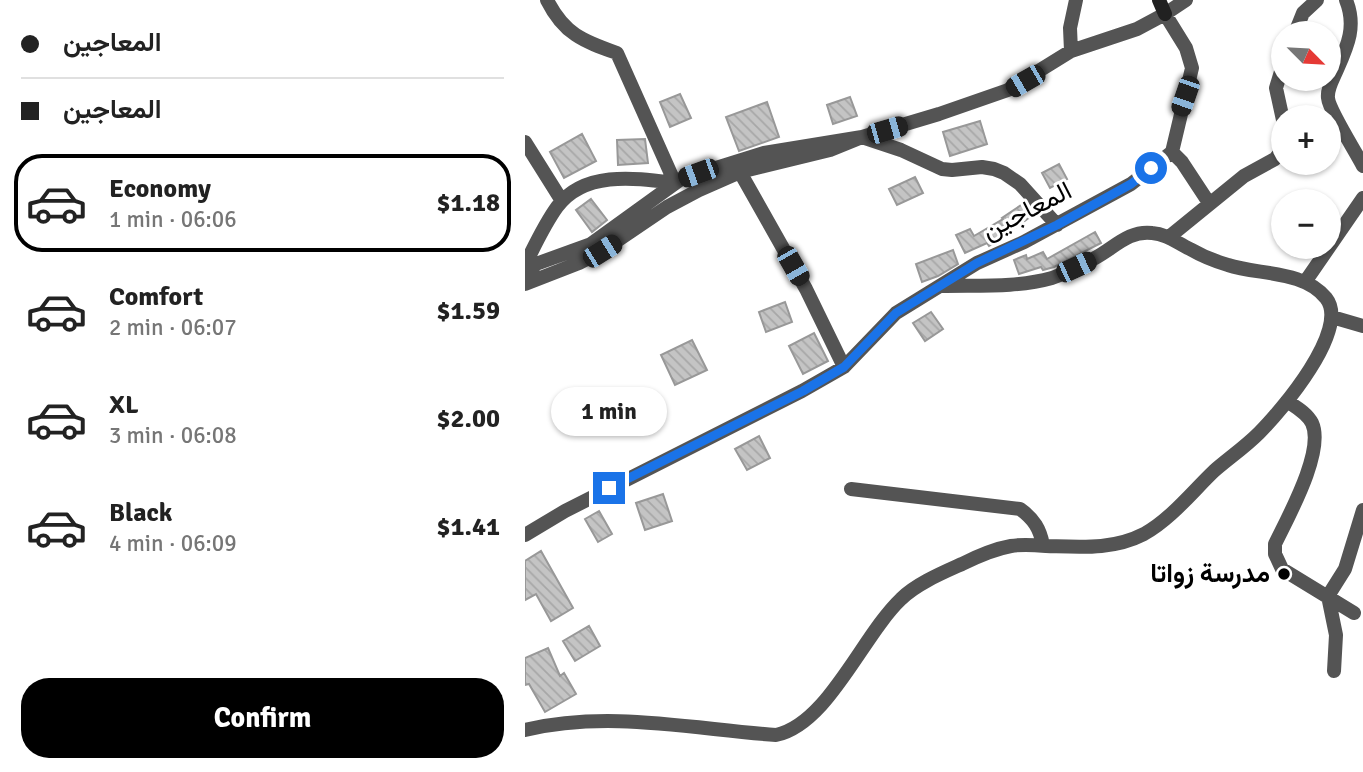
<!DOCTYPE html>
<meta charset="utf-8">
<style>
:root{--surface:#fff;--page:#f6f6f6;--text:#222;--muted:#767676;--line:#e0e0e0;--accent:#000}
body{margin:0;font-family:Signika,Vazirmatn,sans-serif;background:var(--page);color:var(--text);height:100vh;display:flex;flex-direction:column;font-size:26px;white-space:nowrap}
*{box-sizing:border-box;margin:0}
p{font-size:23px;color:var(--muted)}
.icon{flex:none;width:38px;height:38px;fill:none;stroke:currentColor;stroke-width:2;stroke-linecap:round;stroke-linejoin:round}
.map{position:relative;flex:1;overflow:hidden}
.panel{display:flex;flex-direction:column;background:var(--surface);width:525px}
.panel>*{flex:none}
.top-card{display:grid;align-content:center;height:154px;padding:0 21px;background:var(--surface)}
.needle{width:46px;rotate:114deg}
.tools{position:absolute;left:746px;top:21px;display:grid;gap:14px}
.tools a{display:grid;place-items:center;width:70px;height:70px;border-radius:50%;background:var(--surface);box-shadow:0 2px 5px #0004;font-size:35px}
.end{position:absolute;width:32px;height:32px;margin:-16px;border:9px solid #1a73e8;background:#fff;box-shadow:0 0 0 4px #fff}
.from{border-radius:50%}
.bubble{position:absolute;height:49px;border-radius:24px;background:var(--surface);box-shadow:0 2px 5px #0004;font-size:23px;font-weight:700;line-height:49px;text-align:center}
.car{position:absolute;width:21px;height:42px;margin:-21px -10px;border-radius:9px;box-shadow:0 0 5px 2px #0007;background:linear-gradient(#222 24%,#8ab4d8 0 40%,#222 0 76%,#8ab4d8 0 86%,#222 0)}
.top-card b{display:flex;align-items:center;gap:24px;height:66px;font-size:26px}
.top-card b+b{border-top:2px solid var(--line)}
.top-card i{width:18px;height:18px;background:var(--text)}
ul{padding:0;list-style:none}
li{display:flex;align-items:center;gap:21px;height:98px;margin:0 14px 10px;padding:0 7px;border:4px solid transparent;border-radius:28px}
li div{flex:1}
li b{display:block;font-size:26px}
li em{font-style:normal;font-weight:700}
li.active{border-color:var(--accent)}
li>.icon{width:63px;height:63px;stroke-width:1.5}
.cta{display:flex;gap:14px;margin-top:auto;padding:14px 21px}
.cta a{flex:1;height:80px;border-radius:28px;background:var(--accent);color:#fff;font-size:28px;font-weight:700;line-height:80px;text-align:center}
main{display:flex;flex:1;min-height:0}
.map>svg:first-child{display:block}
</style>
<main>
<section class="panel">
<div class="top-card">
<b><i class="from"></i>المعاجين</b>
<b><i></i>المعاجين</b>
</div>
<ul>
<li class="active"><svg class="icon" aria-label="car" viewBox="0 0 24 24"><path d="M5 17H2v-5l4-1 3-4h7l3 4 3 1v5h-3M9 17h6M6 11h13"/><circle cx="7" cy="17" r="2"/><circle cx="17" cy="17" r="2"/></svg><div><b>Economy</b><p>1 min · 06:06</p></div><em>$1.18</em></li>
<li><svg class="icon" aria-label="car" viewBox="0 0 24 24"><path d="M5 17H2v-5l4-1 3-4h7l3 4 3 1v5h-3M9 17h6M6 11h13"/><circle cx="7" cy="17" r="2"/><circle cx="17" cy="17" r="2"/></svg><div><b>Comfort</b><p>2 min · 06:07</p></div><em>$1.59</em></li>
<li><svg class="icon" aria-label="car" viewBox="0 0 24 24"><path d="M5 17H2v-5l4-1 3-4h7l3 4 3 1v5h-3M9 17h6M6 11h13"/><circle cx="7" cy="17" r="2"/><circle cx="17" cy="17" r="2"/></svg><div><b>XL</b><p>3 min · 06:08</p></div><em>$2.00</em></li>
<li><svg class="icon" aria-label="car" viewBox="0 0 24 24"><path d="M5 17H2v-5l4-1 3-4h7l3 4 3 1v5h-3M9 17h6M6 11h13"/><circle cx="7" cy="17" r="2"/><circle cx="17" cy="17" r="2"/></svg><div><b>Black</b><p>4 min · 06:09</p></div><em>$1.41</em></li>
</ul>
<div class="cta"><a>Confirm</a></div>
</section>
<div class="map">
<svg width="838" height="772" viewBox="0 0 838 772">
<defs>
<pattern id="building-back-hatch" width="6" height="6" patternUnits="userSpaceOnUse" patternTransform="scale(1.75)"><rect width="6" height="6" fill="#c4c4c4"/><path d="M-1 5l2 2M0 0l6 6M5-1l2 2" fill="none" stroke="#a7a7a7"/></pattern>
</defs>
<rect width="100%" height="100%" fill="#fff"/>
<!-- building -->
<path fill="url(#building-back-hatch)" stroke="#989898" stroke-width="2" d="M155 94 166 118 145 127 135 102Z
M325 97 332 116 308 124 302 105Z
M242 102 254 137 214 151 201 117Z
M455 121 462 144 425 156 418 132Z
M57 134 71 161 39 178 25 152Z
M120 139 123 163 93 165 92 140Z
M534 164 542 179 525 188 517 173Z
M390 177 398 193 372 205 364 189Z
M66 199 82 220 67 232 51 210Z
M499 203 509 214 479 236V237L464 246 462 243 440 253 431 235 445 229 449 236 478 219 477 218Z
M570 232 576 243 529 267 518 270 516 267 494 274 489 260 501 255 502 259 518 252 522 259Z
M428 250 433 264 413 276 397 282 391 264Z
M260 302 267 322 241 332 234 312Z
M406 312 418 329 400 341 388 323Z
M289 333 303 361 278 374 264 346Z
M167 340 182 370 150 385 136 355Z
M234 436 245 458 222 470 210 449Z
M138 494 147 521 120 530 111 503Z
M74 511 87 534 73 542 60 519Z
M16 551 48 608 26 621 11 594 0 600V561Z
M64 626 75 646 50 661 38 641Z
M23 648 35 676 39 673 51 694 20 712 4 684 0 685V658Z"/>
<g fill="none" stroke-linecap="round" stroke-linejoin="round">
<!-- street -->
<path stroke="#545454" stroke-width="14" d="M22 0C39 34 58 41 92 53L150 183
M821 0C832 27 822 47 811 72 807 81 802 89 803 98 804 110 831 152 838 166
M770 33 778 13 792 0
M546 51 545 28 551 0
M758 65 751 88 758 120
M0 142 37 201
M647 152 657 162 684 203
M211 165 281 289 319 367
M644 237 719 176 750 159 758 149
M0 265C10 245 19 225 32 207 59 170 111 178 150 183
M0 276 11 264 66 244 156 179 239 153 337 137 376 150 417 169 427 170 457 167 469 169 479 173 495 184 532 225
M780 282 838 198
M0 284 54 263 77 251 142 207 174 190 215 172 305 150 337 137 414 114 483 90 546 51 612 29 640 14 661 0
M807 317 838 326
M762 401C771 407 782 413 787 423 800 451 763 517 750 544V554L757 569 829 613
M326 489 495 509C509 519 515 529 518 545
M0 535 40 511 277 391 319 367 371 313 452 263 499 242 606 184 647 152 667 68 661 48 640 14
M809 671 811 635 803 596 820 569 838 510
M0 730C83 710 168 729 251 735 303 724 337 636 376 599 391 584 417 573 437 564 453 556 469 549 486 546 497 544 510 545 521 546 556 547 588 550 619 534 646 519 667 492 689 471 704 458 720 447 734 433 756 411 826 329 801 298 779 270 733 275 703 265 689 261 677 256 665 249 652 243 642 234 627 233 604 230 589 248 570 258 557 265 541 273 527 278 491 288 453 285 416 286"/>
<!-- secondary -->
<path stroke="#212121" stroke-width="14" d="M634 0 640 14"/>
</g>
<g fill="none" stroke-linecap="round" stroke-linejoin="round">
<!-- route -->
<path stroke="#1a73e8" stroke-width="9" d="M84 488 278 391 319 367 371 313 452 263 532 225 606 184 626 168"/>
</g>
<!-- markers -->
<circle fill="#000" stroke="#fff" stroke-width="2.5" cx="759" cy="574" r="7"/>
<g text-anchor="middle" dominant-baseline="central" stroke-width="6" stroke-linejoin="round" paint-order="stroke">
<!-- street labels -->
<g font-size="26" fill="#000" stroke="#fff">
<text transform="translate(502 211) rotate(-27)">المعاجين</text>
</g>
<!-- poi labels -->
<g font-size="26" font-weight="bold" fill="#000" stroke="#fff" text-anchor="end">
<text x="745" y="574">مدرسة زواتا</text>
</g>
</g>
</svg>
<div class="tools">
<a><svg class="needle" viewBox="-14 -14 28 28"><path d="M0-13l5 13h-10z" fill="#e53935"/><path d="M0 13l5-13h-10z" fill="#767676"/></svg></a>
<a>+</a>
<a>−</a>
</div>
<i class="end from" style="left:626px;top:168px"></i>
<i class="end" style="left:84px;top:488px"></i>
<div class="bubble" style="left:26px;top:387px;width:116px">1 min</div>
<i class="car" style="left:500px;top:81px;rotate:240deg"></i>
<i class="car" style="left:660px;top:96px;rotate:199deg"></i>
<i class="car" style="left:362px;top:130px;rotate:74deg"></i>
<i class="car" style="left:173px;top:173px;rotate:250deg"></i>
<i class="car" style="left:77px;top:251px;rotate:58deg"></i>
<i class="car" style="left:268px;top:266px;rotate:150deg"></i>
<i class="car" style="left:551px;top:267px;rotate:65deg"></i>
</div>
</main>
